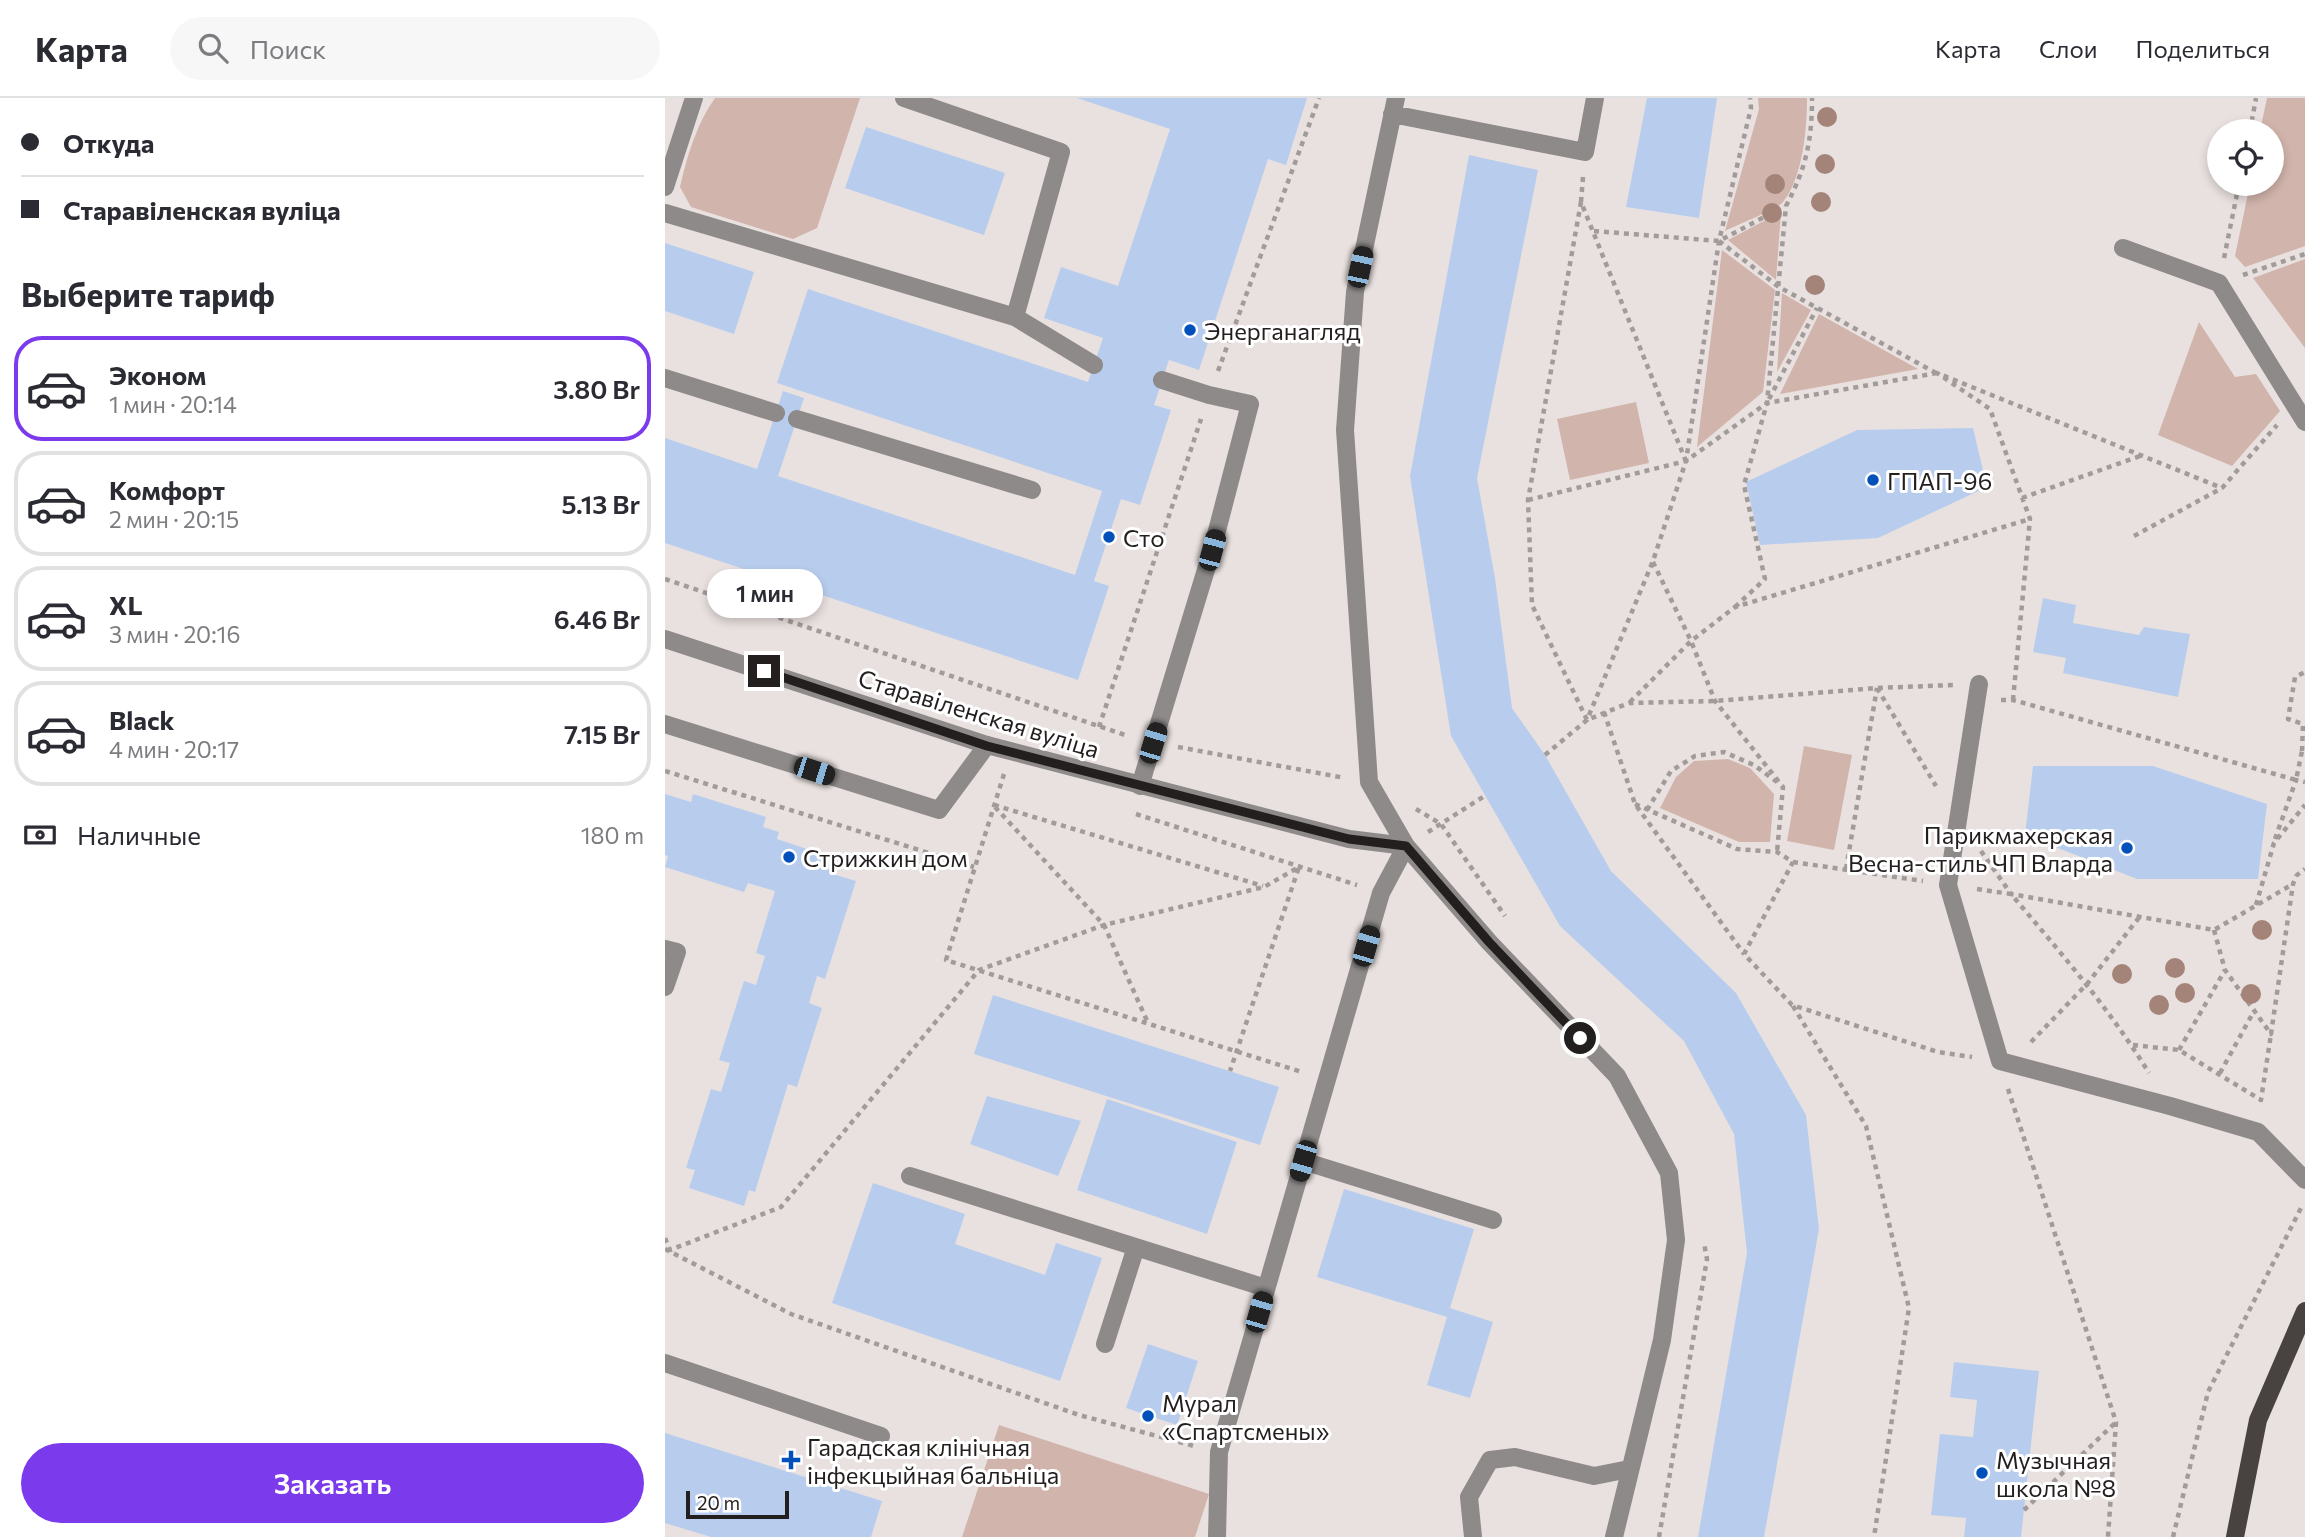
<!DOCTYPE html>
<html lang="ru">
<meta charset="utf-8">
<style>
:root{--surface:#fff;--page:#f7f7f7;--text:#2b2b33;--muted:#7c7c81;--line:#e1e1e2;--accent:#7c3aed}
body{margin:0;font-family:Commissioner,sans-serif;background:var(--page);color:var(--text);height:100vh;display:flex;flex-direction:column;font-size:26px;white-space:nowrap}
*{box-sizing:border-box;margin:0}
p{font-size:23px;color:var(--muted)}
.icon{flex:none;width:38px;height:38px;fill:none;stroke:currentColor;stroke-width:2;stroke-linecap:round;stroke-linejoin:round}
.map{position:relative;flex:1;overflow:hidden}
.sheet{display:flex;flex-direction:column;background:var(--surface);width:665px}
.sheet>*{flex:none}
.banner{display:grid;align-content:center;height:154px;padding:0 21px;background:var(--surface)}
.tools{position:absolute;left:1542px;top:21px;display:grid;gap:14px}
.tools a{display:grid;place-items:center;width:77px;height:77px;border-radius:50%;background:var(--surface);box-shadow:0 4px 10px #0003;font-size:35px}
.scale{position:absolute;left:21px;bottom:18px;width:103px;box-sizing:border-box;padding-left:7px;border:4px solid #221f1e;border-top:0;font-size:19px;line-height:24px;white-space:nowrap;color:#221f1e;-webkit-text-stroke:5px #fff;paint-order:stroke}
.end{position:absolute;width:32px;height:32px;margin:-16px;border:9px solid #221f1e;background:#fff;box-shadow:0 0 0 4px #fff}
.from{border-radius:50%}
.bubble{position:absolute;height:49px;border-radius:24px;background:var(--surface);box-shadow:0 4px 10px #0003;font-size:23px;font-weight:600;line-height:49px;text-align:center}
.car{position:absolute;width:21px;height:42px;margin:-21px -10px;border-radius:9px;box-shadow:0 0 5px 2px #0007;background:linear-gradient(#222 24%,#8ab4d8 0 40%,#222 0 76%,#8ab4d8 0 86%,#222 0)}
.banner b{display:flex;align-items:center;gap:24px;height:66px;font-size:26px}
.banner b+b{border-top:2px solid var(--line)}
.banner i{width:18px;height:18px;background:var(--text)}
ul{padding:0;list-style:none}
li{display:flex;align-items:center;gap:21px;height:105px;margin:0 14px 10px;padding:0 7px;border:4px solid var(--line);border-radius:28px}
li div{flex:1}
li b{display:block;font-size:26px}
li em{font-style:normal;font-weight:600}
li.on{border-color:var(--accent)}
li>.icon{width:63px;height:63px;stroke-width:1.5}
h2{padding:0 21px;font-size:32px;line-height:84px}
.pay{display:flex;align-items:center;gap:18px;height:77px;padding:0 21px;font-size:26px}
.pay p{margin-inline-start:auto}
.button{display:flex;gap:14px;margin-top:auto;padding:14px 21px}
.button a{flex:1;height:80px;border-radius:42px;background:var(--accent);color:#fff;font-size:28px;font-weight:600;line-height:80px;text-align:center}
header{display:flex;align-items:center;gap:42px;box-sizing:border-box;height:98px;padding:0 35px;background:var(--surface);border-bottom:2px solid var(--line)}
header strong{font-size:33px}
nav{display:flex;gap:38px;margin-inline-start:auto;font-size:24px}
.search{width:490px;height:63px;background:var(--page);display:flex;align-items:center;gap:18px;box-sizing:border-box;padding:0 24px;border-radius:38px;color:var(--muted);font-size:26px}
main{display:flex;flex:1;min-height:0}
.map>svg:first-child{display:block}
</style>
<header>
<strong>Карта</strong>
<div class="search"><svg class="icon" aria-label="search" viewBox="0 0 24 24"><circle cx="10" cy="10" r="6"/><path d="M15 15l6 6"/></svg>Поиск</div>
<nav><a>Карта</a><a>Слои</a><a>Поделиться</a></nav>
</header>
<main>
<section class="sheet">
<div class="banner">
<b><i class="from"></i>Откуда</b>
<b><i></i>Старавіленская вуліца</b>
</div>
<h2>Выберите тариф</h2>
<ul>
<li class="on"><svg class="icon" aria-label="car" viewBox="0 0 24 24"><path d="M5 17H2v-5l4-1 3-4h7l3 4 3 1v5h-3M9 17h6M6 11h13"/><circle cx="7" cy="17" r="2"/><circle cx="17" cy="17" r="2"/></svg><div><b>Эконом</b><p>1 мин · 20:14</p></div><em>3.80 Br</em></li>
<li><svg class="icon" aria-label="car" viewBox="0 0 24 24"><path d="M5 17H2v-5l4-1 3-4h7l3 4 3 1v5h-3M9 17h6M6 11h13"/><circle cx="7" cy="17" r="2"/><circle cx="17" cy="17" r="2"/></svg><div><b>Комфорт</b><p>2 мин · 20:15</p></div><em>5.13 Br</em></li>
<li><svg class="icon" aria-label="car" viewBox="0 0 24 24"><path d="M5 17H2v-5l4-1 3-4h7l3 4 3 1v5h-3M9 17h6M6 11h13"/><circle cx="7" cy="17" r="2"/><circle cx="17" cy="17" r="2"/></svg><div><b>XL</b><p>3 мин · 20:16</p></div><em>6.46 Br</em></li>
<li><svg class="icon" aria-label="car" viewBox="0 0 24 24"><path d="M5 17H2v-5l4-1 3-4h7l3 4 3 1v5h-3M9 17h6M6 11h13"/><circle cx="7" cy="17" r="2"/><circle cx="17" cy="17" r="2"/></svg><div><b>Black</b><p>4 мин · 20:17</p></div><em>7.15 Br</em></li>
</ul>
<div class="pay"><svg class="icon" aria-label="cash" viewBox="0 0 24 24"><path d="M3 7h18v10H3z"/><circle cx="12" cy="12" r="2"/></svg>Наличные<p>180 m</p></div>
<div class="button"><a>Заказать</a></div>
</section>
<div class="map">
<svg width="1640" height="1439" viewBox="0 0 1640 1439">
<rect width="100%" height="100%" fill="#e9e1df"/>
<!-- green -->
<path fill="#d1b4ab" d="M50 0H195L152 130 128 141 26 109 15 89C22 58 32 25 50 0Z
M1093 0H1142C1142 31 1138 79 1118 104 1111 112 1072 127 1060 133L1094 11Z
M1602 0H1640V148L1580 169 1570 158 1585 86H1606V33H1595Z
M1116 114 1111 182 1063 142Z
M1057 152 1110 192 1098 294 1032 349Z
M1640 161V250L1588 180Z
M1117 195 1146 212 1112 274Z
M1154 216 1253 271 1115 296Z
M1534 224 1570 279 1591 276 1615 313 1567 368 1493 337Z
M971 304 984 365 905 382 892 321Z
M1139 648 1187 657 1169 752 1122 743Z
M1063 661 1085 670 1109 696 1105 744H1074L995 710 1011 679 1029 663Z
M334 1327 544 1396 530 1439H297Z"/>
<!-- building -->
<path fill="#b8cded" d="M412 0H642L621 67 603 61 534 272 504 262 489 307 506 312 475 407 456 401 429 483 444 488 413 582 0 445V340L92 371 118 293 139 300 113 378 410 477 437 393 112 285 143 191 423 284 438 240 379 220 396 169 453 188 505 31Z
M982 0H1052L1034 120 961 109Z
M201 29 340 75 319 137 180 90Z
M804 57 873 72 812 380 830 480 847 610 880 657 946 773 1071 895 1141 1017 1154 1131 1099 1439H1033L1082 1155 1069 1036 1019 943 895 828 786 638 745 378Z
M0 145 89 174 69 236 0 213Z
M1308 330 1322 389 1213 440 1095 447 1081 384 1192 332Z
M1378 500 1411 507 1408 525 1474 537 1479 529 1525 536 1513 599 1398 575 1401 560 1368 554Z
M1368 668H1488L1602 706 1593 781H1472L1360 737Z
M0 696 26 704 28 696 101 719 98 729 114 734 112 741 160 757 158 764 174 768 171 777 191 783 160 881 152 878 144 905 157 910 132 989 123 986 90 1094 84 1092 79 1108 24 1090 30 1072 21 1070 46 991 56 994 65 965 54 962 79 883 91 887 100 858 91 855 110 793 83 785 79 794 0 769 3 758 0 757Z
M328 897 614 989 595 1047 309 956Z
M322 998 416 1023 393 1078 305 1046Z
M442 1001 572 1044 542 1136 412 1092Z
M208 1085 300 1116 290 1146 380 1177 391 1145 437 1160 395 1283 167 1205Z
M679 1091 809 1131 785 1210 828 1224 805 1300 762 1287 782 1219 652 1179Z
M483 1246 533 1263 512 1327 461 1310Z
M1289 1264 1374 1273 1356 1439H1299L1301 1420 1266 1417 1275 1336 1308 1339 1312 1302 1285 1299Z
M0 1335 217 1403 206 1439H46L0 1425Z"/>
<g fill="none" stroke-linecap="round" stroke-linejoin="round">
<!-- path -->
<path stroke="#a19b99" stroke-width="4.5" stroke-dasharray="5 5" stroke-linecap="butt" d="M1585 33 1591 0
M918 79 916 104 1020 361
M916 104 863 402 867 507 922 622 964 605 1050 603 1212 590 1288 587
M929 133 1054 143 1120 108
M1054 143 1114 189 1271 275
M1559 160 1574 86
M1578 177 1640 156
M553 273 654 0
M1104 301 1152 210
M1357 400 1475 358
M863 402 1021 363 1102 305 1272 275
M1469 438 1557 390 1612 327
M988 464 1026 543 1050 603 1118 689 1112 754
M0 481 463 638
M1070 509 1100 481 1079 387 1102 305 1121 108C1141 70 1147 43 1147 0
M1212 590 1271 688
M1336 602H1348L1631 682 1637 653 1640 654
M1348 602 1365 421 1325 311 1272 275 1557 390
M965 604 1026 543 1070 509 1365 421
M939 614 970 706 1079 856
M434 629 536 321
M513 649 680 680
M1637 653 1638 626 1623 621 1630 579 1640 574
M880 657 922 622 988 463 1021 363 1054 143 1086 10 1085 0
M0 673 309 769
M339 676 281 862 637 974
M970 706 1072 751 1112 754 1128 764 1079 856 1127 907 1273 954 1307 959
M329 707 598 788
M330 709 439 827 483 925
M751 711 776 726 840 818
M982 712 1006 673 1030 658 1059 654 1089 667 1112 684
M471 716 692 787
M763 734 821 697
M1610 741 1631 682 1640 684
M1316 753 1346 796 1549 832 1628 786
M1128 764 1258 783
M1181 771 1212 590
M1312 791 1346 796C1395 854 1444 910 1484 975
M1591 807 1609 745 1640 707
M1549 832 1560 872 1606 936 1628 786 1632 777 1640 771
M1128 908 1201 1028 1244 1210 1209 1439
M1366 944 1422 886 1476 817
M1468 947 1514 952 1596 1002 1606 936
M1514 952 1560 872
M1555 975 1589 913
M1343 991 1451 1324 1443 1439
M0 1140 5 1152 116 1109 314 872 439 827 599 789 634 769 565 973
M0 1151 126 1216 414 1317 529 1348
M1359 1412 1450 1325
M994 1439 1042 1161 1039 1145
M1508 1439 1543 1294 1638 1106"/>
<!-- lane -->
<path stroke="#8d8a89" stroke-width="18" d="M731 0 690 194 680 332 704 684 741 748 824 844 952 978 1004 1075 1011 1142 997 1242 949 1439
M727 16 920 54 930 0
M0 89 29 0
M0 115 350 219 396 54 239 0
M1458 150 1554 185 1640 324
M350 219 429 267
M0 280 111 315
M132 321 367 392
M1314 586 1283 787 1335 963 1505 1008 1593 1034 1640 1082
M0 626 274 712 322 647
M475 688 547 452 585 306 544 297 497 282
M0 851 12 854 0 889
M638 1063 828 1122
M245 1078 601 1190
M440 1246 471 1149
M0 1265 216 1338
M552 1439 554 1354 716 795 741 748
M808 1439 804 1399 825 1362 850 1359 929 1378 964 1371"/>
<!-- street -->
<path stroke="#8d8a89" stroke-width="18" d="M0 541 322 647 684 741 741 748"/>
<!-- primary -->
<path stroke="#484341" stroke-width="18" d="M1570 1439 1593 1322 1640 1213"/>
</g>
<!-- trees -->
<g fill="#a48479">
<circle cx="1162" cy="19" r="10"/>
<circle cx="1160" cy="66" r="10"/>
<circle cx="1110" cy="86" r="10"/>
<circle cx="1156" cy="104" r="10"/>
<circle cx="1107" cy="115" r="10"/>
<circle cx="1150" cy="187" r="10"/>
<circle cx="1597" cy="832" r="10"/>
<circle cx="1510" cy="870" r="10"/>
<circle cx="1457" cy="876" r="10"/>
<circle cx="1520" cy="895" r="10"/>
<circle cx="1586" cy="896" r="10"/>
<circle cx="1494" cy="907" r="10"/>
</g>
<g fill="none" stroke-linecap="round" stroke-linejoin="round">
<!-- route -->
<path stroke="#221f1e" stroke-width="9" d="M99 573 322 648 684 741 741 748 824 844 915 940"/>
</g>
<!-- markers -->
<g fill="#0251bb" stroke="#fff" stroke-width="2.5">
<circle cx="525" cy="232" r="7"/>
<circle cx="1208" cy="382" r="7"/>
<circle cx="444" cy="439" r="7"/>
<circle cx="1462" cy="750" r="7"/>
<circle cx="124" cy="759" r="7"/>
<circle cx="483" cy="1318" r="7"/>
<path d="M122.5 1351.5h7v7h7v7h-7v7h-7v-7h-7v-7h7z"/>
<circle cx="1317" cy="1375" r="7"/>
</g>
<g text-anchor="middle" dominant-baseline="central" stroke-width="6" stroke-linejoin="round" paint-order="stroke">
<!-- poi labels -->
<g font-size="24" fill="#221f1e" stroke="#fff" text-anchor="start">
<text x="539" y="232">Энерганагляд</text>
<text x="1222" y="382">ГПАП-96</text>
<text x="458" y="439">Сто</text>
<text x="1448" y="736" text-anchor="end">Парикмахерская<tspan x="1448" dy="28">Весна-стиль ЧП Вларда</tspan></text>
<text x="138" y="759">Стрижкин дом</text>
<text x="497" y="1304">Мурал<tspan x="497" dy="28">«Спартсмены»</tspan></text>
<text x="142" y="1348">Гарадская клінічная<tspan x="142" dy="28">інфекцыйная бальніца</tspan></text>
<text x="1331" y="1361">Музычная<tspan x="1331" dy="28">школа №8</tspan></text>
</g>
<!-- street labels -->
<g font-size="24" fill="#221f1e" stroke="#fff">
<text transform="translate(314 615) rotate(17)">Старавіленская вуліца</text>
</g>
</g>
</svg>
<div class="tools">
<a><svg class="icon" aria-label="locate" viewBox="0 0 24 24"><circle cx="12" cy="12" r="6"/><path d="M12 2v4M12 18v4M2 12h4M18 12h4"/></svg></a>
</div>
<div class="scale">20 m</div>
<i class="end from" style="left:915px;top:940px"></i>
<i class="end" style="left:99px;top:573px"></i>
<div class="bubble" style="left:42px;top:471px;width:116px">1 мин</div>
<i class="car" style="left:695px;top:169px;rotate:12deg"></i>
<i class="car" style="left:547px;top:452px;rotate:15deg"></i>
<i class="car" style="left:488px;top:645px;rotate:17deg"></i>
<i class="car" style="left:149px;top:673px;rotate:108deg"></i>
<i class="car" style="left:701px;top:848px;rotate:16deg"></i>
<i class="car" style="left:638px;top:1063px;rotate:196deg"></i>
<i class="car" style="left:594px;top:1214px;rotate:16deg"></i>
</div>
</main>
